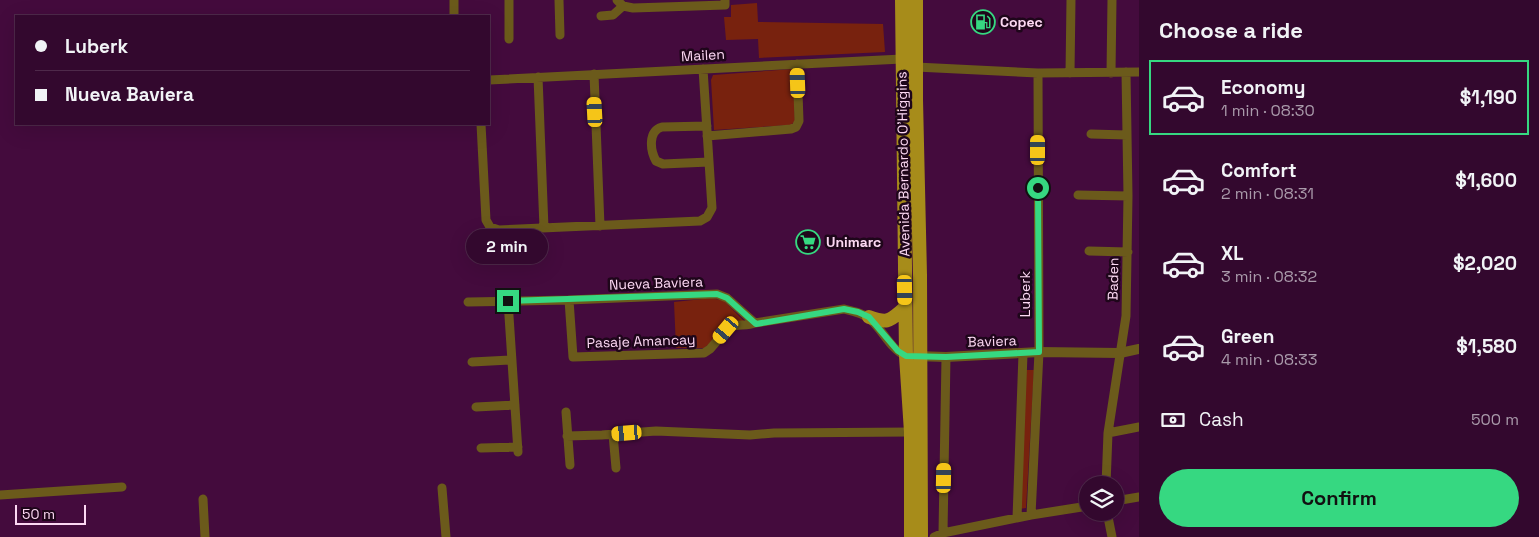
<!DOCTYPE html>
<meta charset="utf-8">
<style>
:root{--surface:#33082e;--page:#3e163a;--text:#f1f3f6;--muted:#a99aaa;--line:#4e294a;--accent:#36d881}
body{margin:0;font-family:"Space Grotesk",sans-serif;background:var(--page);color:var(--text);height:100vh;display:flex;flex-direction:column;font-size:19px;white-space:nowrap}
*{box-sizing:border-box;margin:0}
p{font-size:16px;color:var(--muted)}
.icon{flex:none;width:28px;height:28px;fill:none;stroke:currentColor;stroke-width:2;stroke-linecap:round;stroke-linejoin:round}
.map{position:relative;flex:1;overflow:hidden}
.drawer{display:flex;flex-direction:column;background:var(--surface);width:400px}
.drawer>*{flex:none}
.top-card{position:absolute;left:15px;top:15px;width:475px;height:110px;border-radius:0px;box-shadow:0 5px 20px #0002,0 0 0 1px var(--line);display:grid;align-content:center;height:110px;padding:0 20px;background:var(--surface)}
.fabs{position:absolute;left:1079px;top:476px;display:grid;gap:10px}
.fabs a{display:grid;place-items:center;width:45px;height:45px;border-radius:50%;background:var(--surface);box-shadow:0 5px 20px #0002,0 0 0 1px var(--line);font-size:25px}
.scale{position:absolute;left:15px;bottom:12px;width:71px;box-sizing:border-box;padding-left:5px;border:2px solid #fcd8f3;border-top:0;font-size:14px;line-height:18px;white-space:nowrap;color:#fcd8f3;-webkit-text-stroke:4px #1e061a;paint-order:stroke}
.end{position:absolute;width:22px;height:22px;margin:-11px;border:6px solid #36d881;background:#111;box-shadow:0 0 0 2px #111}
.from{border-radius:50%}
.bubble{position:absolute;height:35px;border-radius:18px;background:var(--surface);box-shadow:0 5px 20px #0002,0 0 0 1px var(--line);font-size:16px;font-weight:700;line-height:35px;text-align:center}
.car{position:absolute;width:15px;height:30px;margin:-15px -8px;border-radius:6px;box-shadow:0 0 4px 1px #0007;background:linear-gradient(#f5c518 24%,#345 0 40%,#f5c518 0 76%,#345 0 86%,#f5c518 0)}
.top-card b{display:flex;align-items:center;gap:18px;height:48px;font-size:19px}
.top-card b+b{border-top:1px solid var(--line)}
.top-card i{width:12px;height:12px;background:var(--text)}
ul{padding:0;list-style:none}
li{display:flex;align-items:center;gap:15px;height:75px;margin:0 10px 8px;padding:0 10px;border:2px solid transparent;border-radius:0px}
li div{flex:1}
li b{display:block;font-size:19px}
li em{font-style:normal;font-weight:700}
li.current{border-color:var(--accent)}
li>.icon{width:45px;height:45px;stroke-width:1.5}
h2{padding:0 20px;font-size:22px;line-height:60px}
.pay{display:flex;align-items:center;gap:12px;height:55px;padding:0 20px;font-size:19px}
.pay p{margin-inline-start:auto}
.primary-button{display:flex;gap:10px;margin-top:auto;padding:10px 20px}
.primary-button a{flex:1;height:58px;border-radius:30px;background:var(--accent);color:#111;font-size:20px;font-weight:700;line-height:58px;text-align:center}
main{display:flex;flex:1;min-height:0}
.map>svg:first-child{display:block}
</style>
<main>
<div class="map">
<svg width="1139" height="537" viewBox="0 0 1139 537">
<rect width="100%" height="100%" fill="#440b3d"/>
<!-- green -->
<path fill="#78220e" d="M757 3 758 22 883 24 885 52 759 58 758 39 726 40 724 17H731V5Z
M793 69 795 122 790 125 714 130 711 80 713 75Z
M712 298 724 301 744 321 726 323 709 344 704 348H676L674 302Z
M1025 370H1034L1026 508 1019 509Z"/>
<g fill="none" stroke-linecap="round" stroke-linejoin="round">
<!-- minor -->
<path stroke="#6b5a1b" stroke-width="9" d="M454 0V16
M559 0 560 35
M617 0 623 6 633 8 725 5V0
M601 16 613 15 623 6
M509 39V0
M1070 73 1071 0
M1111 73 1112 0
M594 74 600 226
M538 77 544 228
M489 80 902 59 916 67 1038 73 1139 72
M481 124 486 220 490 227 499 230 700 221 707 217 712 208 703 69
M707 126 662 127C648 131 650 150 656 161L663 164 709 162
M1091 134 1127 135
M707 136 791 129 796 127 799 121 797 64
M1078 195 1128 196
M1089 251 1128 252
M569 300 573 357 704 353 710 349 729 327C737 324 747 326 755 323
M508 301 518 452
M468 302 569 300 717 294 727 298 755 323 844 309C853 311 863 313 870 319 883 330 890 349 906 356
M472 362 512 360
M476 407 515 405
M566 412 570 465
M1108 433 1139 427
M613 434 616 468
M567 436 602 435 656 431 750 435 774 433 911 432
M481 448 518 447
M1106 485 1108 433 1126 316 1128 196 1126 72
M442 488 446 537
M0 495 122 487
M203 499 205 537
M1115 501 1139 497
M1107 512 1112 537
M1031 515 1039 352 1038 73
M1017 518 1023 354
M943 533 946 357
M934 537 943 533 1031 515 1088 506"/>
<!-- tertiary -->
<path stroke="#6b5a1b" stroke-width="10" d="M916 356 946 357 1039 352 1120 353 1139 349"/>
<!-- primary -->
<path stroke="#a78c1a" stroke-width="14" d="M902 0 906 356 911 432V537
M916 0V100L920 275 921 537
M869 317C889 324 889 321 905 308"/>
</g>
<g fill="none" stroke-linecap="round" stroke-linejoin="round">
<!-- route -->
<path stroke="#36d881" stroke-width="6" d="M508 301 717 294 727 298 756 324 844 309 858 312 869 317 898 351 906 356 946 357 1039 352 1038 188"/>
</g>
<!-- icons -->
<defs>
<g id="fuel-ring" transform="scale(1.25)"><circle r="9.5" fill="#1e061a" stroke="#36d881" stroke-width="1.5"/><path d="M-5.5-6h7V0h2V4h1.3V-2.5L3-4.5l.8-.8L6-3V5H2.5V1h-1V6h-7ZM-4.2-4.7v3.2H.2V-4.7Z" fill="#36d881"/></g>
<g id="supermarket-ring" transform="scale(1.25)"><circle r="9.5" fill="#1e061a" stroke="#36d881" stroke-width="1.5"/><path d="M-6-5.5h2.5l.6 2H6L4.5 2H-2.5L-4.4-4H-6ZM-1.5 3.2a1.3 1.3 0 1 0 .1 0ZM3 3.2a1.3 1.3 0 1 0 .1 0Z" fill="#36d881"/></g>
</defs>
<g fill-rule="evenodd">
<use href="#fuel-ring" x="983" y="22"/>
<use href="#supermarket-ring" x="808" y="242"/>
</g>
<g text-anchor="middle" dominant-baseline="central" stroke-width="5" stroke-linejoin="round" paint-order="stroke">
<!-- poi labels -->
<g font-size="14" font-weight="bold" fill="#fcd8f3" stroke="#1e061a" text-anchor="start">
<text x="1000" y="22">Copec</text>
<text x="826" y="242">Unimarc</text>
</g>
<!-- street labels -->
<g font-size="14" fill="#fcd8f3" stroke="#1e061a">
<text transform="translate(703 55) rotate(-3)">Mailen</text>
<text transform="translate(903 164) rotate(-91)">Avenida Bernardo O'Higgins</text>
<text transform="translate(1113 279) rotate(-89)">Baden</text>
<text transform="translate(656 283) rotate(-2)">Nueva Baviera</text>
<text transform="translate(1025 294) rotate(-90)">Luberk</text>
<text transform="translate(641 341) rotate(-2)">Pasaje Amancay</text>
<text transform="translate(992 341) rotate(-2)">Baviera</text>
</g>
</g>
</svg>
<div class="fabs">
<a><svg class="icon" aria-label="layers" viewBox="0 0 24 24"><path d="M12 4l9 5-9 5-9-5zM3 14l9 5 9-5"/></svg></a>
</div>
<div class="scale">50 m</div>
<i class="end from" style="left:1038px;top:188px"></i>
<i class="end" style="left:508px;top:301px"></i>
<div class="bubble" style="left:466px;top:229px;width:82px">2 min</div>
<i class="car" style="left:798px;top:83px;rotate:358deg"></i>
<i class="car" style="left:595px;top:112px;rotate:357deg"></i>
<i class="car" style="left:1038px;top:150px;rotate:0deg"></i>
<i class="car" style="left:905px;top:290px;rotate:179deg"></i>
<i class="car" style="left:726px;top:330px;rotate:220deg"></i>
<i class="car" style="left:627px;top:433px;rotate:265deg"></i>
<i class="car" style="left:944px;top:478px;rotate:1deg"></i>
<div class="top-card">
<b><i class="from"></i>Luberk</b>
<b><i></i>Nueva Baviera</b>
</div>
</div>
<section class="drawer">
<h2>Choose a ride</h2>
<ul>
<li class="current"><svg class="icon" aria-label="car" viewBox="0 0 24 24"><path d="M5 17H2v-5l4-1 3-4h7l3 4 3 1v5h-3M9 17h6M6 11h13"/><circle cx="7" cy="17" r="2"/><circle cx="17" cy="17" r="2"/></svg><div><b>Economy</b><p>1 min · 08:30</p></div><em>$1,190</em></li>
<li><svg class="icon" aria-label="car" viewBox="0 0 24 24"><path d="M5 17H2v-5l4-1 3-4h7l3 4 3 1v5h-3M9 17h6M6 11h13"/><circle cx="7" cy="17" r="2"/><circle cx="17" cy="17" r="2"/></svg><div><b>Comfort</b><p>2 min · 08:31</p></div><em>$1,600</em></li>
<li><svg class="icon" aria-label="car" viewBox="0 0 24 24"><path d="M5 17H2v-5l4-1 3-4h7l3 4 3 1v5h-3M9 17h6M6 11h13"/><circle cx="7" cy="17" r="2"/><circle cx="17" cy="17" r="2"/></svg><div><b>XL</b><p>3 min · 08:32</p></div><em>$2,020</em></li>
<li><svg class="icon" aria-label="car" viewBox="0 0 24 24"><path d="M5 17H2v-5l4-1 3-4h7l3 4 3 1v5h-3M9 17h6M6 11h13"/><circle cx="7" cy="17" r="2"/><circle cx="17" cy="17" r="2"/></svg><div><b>Green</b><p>4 min · 08:33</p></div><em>$1,580</em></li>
</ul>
<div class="pay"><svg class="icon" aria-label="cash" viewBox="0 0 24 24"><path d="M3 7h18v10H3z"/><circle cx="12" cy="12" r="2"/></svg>Cash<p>500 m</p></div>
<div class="primary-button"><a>Confirm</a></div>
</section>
</main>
